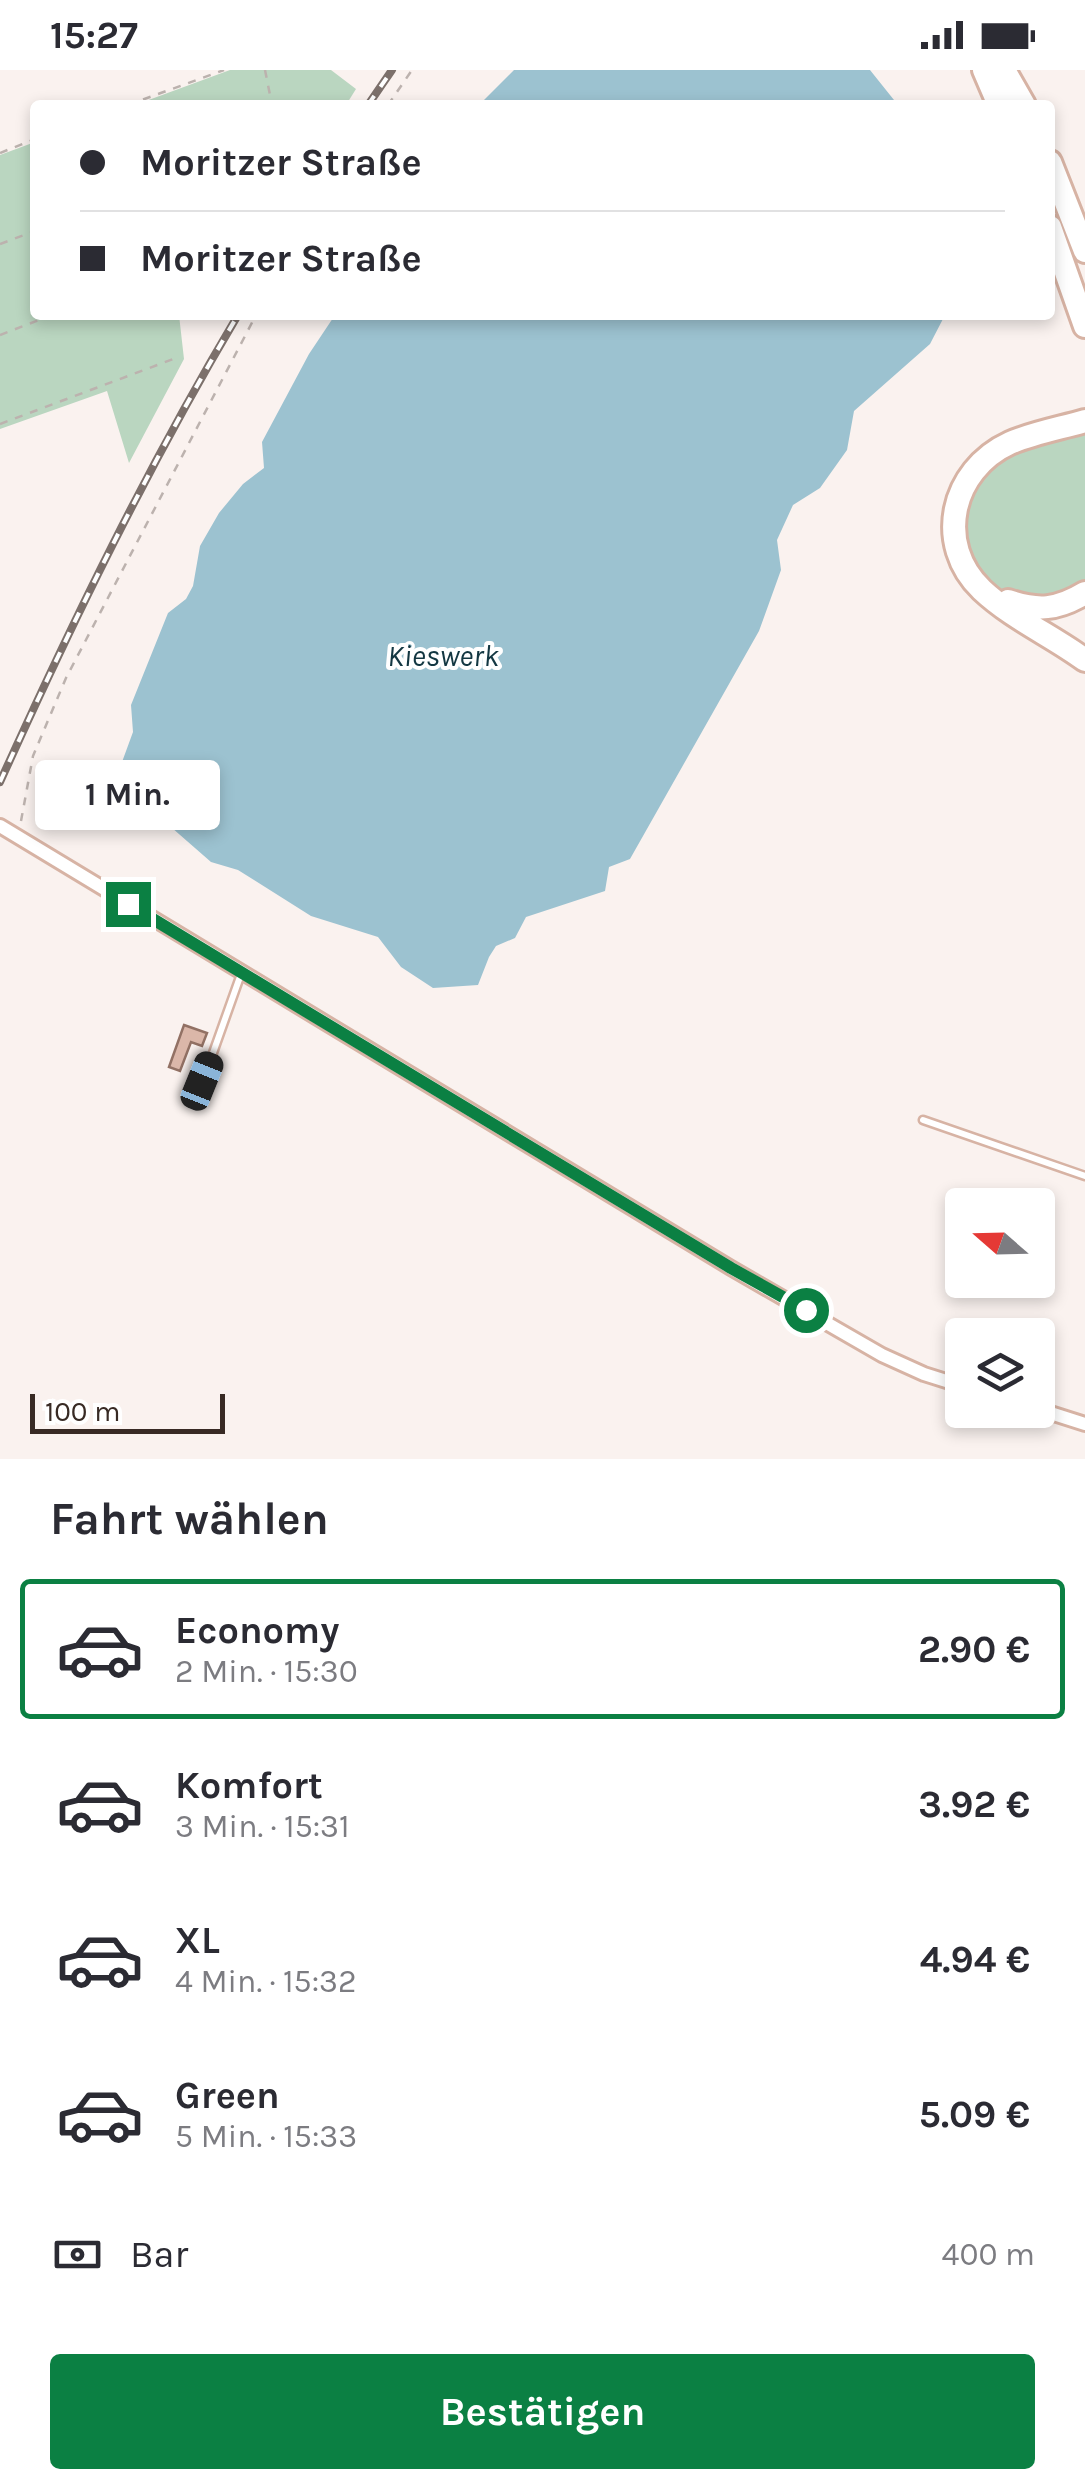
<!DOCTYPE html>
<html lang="de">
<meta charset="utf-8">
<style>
:root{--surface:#fff;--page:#f7f7f7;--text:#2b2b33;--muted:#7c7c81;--line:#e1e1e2;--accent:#0b8043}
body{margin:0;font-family:Karla,sans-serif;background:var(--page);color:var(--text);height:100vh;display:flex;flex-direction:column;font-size:38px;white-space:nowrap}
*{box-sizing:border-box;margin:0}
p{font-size:32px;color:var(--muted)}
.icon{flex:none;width:55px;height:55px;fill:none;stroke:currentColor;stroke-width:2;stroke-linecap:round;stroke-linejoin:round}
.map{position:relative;height:1389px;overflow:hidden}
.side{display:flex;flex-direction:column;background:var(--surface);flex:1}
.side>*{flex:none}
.banner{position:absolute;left:30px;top:30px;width:1025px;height:220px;border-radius:10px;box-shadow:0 5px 15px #0003;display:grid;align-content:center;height:220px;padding:0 50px;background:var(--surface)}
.needle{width:65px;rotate:290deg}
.controls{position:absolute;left:945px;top:1118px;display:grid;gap:20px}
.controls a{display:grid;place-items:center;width:110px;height:110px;border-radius:10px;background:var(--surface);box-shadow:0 5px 15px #0003;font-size:50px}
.scale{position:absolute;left:30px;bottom:25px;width:195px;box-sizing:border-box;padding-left:10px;border:5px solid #382a24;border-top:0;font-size:28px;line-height:35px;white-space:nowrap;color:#382a24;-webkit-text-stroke:8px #fff;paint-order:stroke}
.end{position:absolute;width:45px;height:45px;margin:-22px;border:12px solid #0b8043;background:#fff;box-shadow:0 0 0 5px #fff}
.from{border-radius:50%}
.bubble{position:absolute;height:70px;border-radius:10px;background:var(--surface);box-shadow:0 5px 15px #0003;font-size:32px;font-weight:700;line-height:70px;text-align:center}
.car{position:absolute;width:30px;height:60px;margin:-30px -15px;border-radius:12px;box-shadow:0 0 8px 2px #0007;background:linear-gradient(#222 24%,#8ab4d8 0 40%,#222 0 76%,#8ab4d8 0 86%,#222 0)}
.banner b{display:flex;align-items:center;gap:35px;height:95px;font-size:38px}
.banner b+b{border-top:2px solid var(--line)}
.banner i{width:25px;height:25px;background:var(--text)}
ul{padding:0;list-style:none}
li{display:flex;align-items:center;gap:30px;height:140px;margin:0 20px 15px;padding:0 30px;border:5px solid transparent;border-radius:10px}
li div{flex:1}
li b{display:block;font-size:38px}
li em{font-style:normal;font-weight:700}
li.on{border-color:var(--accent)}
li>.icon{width:90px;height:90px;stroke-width:1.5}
h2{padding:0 50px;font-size:45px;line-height:120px}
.pay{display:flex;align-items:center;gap:25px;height:110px;padding:0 50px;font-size:38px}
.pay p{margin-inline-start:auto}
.button{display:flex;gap:20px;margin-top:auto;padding:20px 50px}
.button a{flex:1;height:115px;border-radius:10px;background:var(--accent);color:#fff;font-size:40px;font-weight:700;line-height:115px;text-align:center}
.status{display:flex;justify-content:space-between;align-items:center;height:70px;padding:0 50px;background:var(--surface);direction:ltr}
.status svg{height:28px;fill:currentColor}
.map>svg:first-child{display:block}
</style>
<div class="status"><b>15:27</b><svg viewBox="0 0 49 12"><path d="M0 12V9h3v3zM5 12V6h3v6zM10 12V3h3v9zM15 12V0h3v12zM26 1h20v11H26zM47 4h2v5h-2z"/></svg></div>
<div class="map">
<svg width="1085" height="1389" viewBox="0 0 1085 1389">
<rect width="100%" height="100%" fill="#faf2ef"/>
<!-- green -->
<path fill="#bad6c0" d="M230 0H331L356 19 346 35H135Z
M35 72V245H179L184 289 129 393 107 321 0 359V85Z
M1085 361V515L1058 529 1001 525C974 497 956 477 968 437 970 430 971 420 974 414 993 382 1052 370 1085 361Z"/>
<!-- water -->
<path fill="#9cc2d0" d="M514 0H870L898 35H479Z
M335 245H945L930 274 854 341 847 380 820 418 793 435 777 470 781 500 759 561 630 789 609 797 605 821 526 847 515 868 496 876 489 887 478 915 433 918 401 897 378 867 311 846 238 800 211 792 132 723 118 703 133 662 131 635 168 543 186 529 193 516 200 476 219 443 243 414 264 398 262 372 309 284Z"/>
<!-- building -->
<path fill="#dbb7a9" stroke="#927164" stroke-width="2.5" d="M184 955 207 963 202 976 191 972 180 1001 169 997Z"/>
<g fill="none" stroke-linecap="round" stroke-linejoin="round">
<!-- lane casing -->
<g stroke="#d7b3a4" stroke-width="11">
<path id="lane" d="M203 1011 241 904
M923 1050 1085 1106"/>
</g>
<!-- street casing -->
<g stroke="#d7b3a4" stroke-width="18">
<path id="street" d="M0 756 731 1198 882 1285 924 1304 962 1316
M1038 1339 1085 1354"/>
</g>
<!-- highway casing -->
<g stroke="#d7b3a4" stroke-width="28">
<path id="highway" d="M984 0 999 35
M1004 0 1024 35
M1050 92 1085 181
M1050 157 1085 256
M1085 351C1061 358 1033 363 1010 373 951 400 934 474 982 520 1013 549 1051 565 1085 590
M1008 531C1038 541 1057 540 1085 523"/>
</g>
<!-- path -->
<path stroke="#bcb2ae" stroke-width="2.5" stroke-dasharray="8 8" stroke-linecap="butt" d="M265 0 272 35
M128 35 224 0
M388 35 412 0
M0 83 35 69
M0 174 35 161
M0 265 52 245
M0 354 176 288
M21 751 33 686 66 608 256 245"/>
<!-- lane -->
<use href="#lane" stroke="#fff" stroke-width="6"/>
<!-- street -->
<use href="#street" stroke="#fff" stroke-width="12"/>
<!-- highway -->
<use href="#highway" stroke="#fff" stroke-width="22"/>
<!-- rail casing -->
<g stroke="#7c706b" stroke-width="8">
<path id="rail" d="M368 35 392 0
M0 712C72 553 148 396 238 245"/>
</g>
<!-- rail -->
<use href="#rail" stroke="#fff" stroke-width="4" stroke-dasharray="11" stroke-linecap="butt"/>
</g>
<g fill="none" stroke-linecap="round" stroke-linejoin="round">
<!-- route -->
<path stroke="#0b8043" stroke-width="12" d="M128 834 731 1198 806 1240"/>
</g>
<g text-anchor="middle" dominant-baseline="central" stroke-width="8" stroke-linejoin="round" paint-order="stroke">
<!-- water labels -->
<g font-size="30" font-style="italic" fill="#133742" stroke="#fff">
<text x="443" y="586">Kieswerk</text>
</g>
</g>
</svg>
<div class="controls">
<a><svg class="needle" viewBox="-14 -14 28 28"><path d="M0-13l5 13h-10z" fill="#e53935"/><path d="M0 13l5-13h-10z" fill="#7c7c81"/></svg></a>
<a><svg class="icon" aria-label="layers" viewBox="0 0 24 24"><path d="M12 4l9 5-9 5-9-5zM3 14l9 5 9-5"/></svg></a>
</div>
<div class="scale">100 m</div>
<i class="end from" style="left:806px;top:1240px"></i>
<i class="end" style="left:128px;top:834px"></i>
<div class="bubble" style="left:35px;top:690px;width:185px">1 Min.</div>
<i class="car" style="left:202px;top:1011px;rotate:22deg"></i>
<div class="banner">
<b><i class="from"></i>Moritzer Straße</b>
<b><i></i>Moritzer Straße</b>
</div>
</div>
<section class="side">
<h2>Fahrt wählen</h2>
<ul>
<li class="on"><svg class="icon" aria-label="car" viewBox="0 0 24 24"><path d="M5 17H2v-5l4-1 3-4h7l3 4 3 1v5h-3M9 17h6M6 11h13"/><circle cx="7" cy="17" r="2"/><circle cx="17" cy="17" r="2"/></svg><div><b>Economy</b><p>2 Min. · 15:30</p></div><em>2.90 €</em></li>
<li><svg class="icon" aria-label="car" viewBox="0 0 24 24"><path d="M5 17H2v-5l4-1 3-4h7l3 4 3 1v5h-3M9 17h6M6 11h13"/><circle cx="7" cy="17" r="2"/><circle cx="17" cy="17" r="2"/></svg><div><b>Komfort</b><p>3 Min. · 15:31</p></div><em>3.92 €</em></li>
<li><svg class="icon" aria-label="car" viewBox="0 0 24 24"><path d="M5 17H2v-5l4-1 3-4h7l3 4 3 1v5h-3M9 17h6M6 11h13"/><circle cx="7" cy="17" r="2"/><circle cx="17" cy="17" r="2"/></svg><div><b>XL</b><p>4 Min. · 15:32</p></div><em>4.94 €</em></li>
<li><svg class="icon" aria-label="car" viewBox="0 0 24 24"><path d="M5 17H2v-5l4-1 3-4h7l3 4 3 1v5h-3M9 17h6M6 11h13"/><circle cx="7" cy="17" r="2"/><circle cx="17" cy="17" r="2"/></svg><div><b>Green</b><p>5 Min. · 15:33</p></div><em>5.09 €</em></li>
</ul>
<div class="pay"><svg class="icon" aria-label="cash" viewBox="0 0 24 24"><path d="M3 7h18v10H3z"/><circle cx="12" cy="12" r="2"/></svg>Bar<p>400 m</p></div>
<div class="button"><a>Bestätigen</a></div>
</section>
